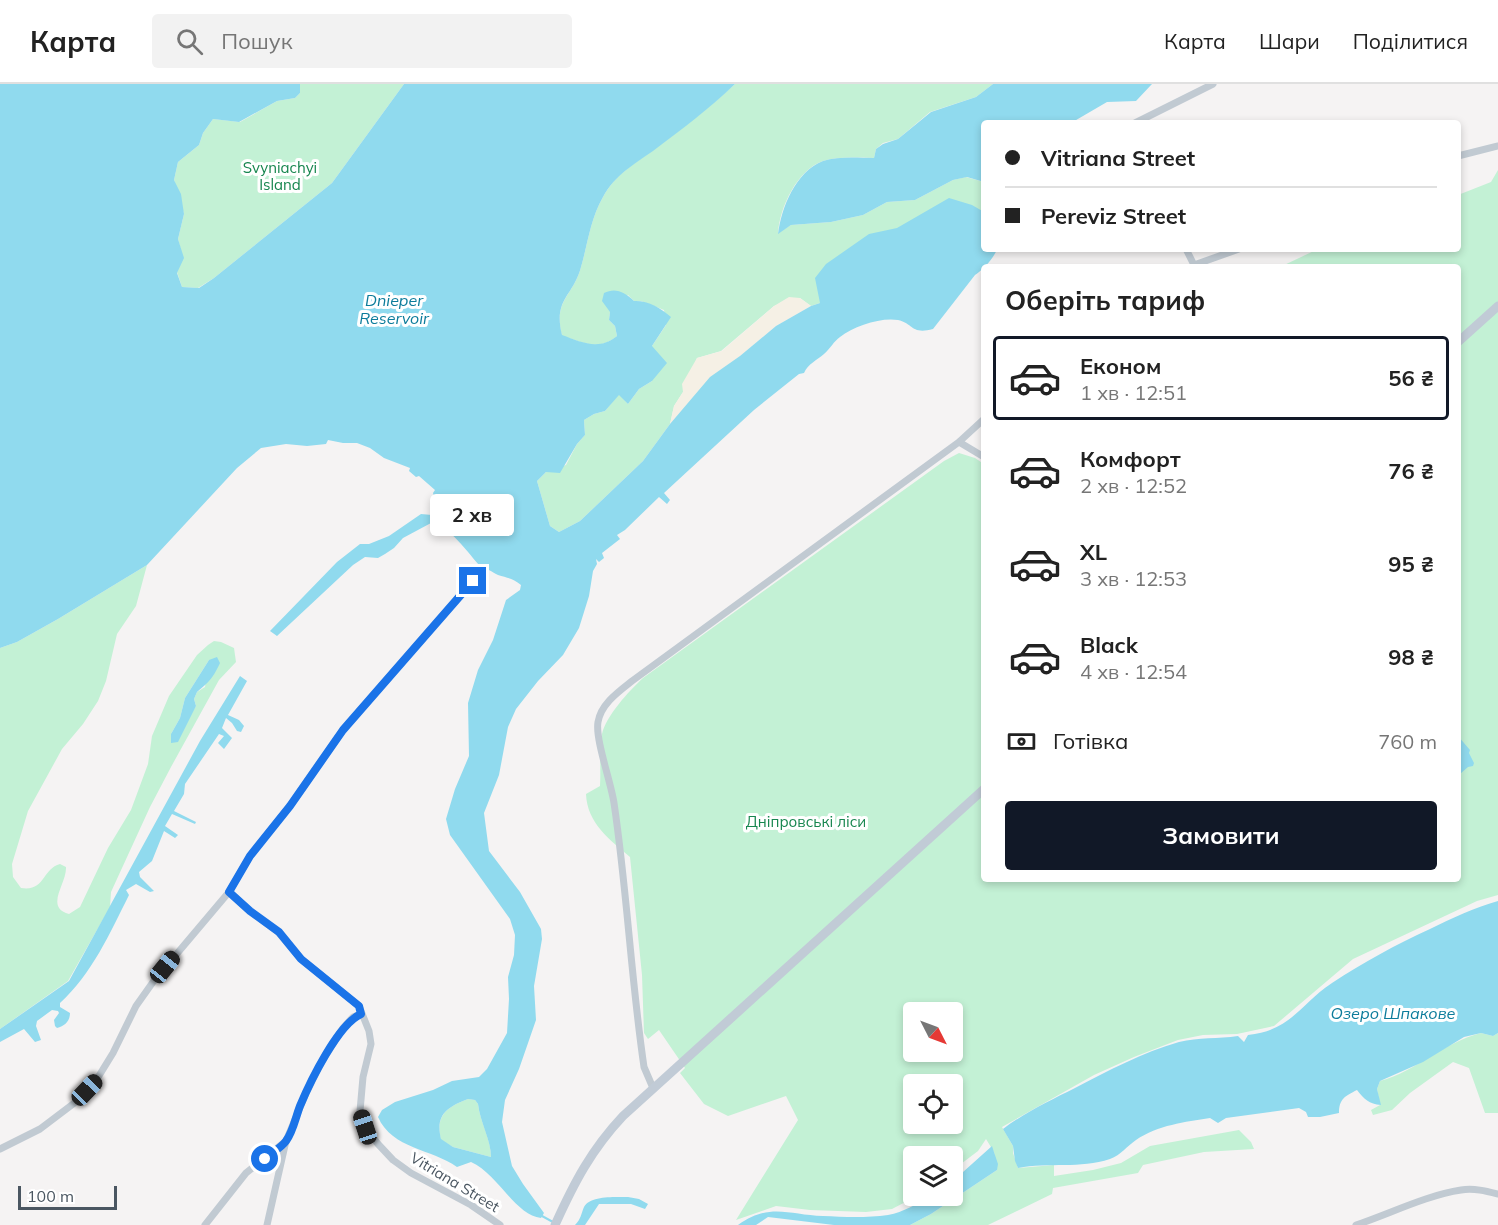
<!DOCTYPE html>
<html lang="uk">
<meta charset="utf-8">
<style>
:root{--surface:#fff;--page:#f2f2f2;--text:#222;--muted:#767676;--line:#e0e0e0;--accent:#111827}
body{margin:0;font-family:Mulish,sans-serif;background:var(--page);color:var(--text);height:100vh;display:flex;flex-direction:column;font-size:22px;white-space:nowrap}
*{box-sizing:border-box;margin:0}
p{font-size:20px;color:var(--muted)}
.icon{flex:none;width:33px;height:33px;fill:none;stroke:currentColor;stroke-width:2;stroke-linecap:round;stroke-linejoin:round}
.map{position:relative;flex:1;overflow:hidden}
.drawer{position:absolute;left:981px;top:180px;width:480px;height:618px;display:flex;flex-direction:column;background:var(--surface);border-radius:6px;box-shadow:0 3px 9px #0003}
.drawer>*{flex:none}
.hud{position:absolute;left:981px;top:36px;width:480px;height:132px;border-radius:6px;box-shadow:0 3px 9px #0003;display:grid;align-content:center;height:132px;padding:0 24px;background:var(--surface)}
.needle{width:39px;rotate:132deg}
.fabs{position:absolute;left:903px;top:918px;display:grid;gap:12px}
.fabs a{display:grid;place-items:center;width:60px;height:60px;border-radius:6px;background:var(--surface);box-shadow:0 3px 9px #0003;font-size:30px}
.scale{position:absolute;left:18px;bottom:15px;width:99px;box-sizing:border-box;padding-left:6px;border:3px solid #4a5661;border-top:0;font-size:16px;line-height:21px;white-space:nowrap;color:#4a5661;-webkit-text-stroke:4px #fff;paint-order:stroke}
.end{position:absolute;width:27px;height:27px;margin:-14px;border:8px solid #1a73e8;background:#fff;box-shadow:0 0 0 3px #fff}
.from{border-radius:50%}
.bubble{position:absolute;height:42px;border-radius:6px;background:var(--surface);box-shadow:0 3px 9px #0003;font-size:20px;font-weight:700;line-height:42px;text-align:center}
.car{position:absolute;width:18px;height:36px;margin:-18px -9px;border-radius:8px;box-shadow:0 0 4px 2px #0007;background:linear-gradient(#222 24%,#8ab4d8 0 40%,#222 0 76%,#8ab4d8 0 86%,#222 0)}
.hud b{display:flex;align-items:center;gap:21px;height:57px;font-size:22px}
.hud b+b{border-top:2px solid var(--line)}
.hud i{width:15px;height:15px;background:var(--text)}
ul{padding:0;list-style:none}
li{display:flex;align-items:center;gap:18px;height:84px;margin:0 12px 9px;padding:0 12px;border:3px solid transparent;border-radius:6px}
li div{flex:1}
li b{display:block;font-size:22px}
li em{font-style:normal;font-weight:700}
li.selected{border-color:var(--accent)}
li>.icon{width:54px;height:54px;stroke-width:1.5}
h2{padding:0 24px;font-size:27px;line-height:72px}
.pay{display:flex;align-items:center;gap:15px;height:66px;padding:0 24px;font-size:22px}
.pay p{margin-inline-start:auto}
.primary-button{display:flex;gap:12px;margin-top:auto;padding:12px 24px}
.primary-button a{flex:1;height:69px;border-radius:6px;background:var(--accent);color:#fff;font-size:24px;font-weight:700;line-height:69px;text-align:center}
header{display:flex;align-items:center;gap:36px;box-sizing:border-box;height:84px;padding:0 30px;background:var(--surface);border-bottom:2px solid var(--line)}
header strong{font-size:28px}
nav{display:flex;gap:33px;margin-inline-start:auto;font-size:21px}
.search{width:420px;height:54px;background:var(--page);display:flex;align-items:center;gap:15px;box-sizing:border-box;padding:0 21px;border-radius:6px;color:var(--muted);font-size:22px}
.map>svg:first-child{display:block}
</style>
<header>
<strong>Карта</strong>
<div class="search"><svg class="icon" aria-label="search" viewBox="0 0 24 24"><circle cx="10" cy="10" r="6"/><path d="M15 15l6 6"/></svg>Пошук</div>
<nav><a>Карта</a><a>Шари</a><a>Поділитися</a></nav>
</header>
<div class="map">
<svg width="1498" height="1141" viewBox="0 0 1498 1141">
<rect width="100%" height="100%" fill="#f5f3f3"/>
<!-- green -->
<path fill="#c3f1d5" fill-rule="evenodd" d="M300 0H404L332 99 214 194 198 204 182 203 177 188 183 174 178 155 184 130 174 96 178 78 199 61 203 49 213 35 240 38 277 17 295 14 300 9Z
M735 0H993L976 13 930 28 898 55 883 59 876 65 874 74C859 74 838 72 823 77 797 86 780 123 778 149L791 141 831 138 863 131 887 118 915 116 953 96 966 93 984 98V131L820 219 811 222 800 214 774 222 721 267 697 274 683 308 674 322 670 340 643 377 580 437 559 448 550 442 537 397 546 388 566 381 577 360 585 351 584 336 594 330 605 327 619 310 628 320 639 305 652 297V262L666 241 664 226 641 217H634L628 211 610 228 609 236 615 242 617 252C598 268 583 258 562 252 553 215 573 213 581 183 588 159 590 136 603 113 617 87 641 76 664 58 688 40 712 21 735 0Z
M1498 86V811L1477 817 1353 875 1274 942 1237 950 1203 951 1178 956 1134 973 1094 991 1002 1043 1013 1062V1069L1018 1084 1054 1081V1092L1093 1086 1121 1079 1150 1062 1239 1046 1251 1058 1254 1065 1204 1068 1143 1081 1138 1089 1053 1104 1052 1110 988 1141H910L931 1130 997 1086 994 1068 986 1055 978 1067 953 1086 952 1072H914V1112H917L892 1125 866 1128 810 1126 776 1122 736 1136 798 1036 786 1012 728 1032 704 1020 680 989 685 984 659 946 648 955 644 949 642 891 630 773C610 756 587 739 586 710L600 702C601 685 599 667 602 650 606 632 629 607 643 594L944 377 959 369 975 374 984 380V795H1458V183H1280L1318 165H1458V111L1491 98ZM914 928H952V968H914ZM914 1000H952V1040H914Z
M147 481 136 522 117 550 106 597 98 617 83 640 62 665 28 727 12 780 13 793 21 804C45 808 42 785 60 780L66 783C67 800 44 823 69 830L80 823 108 764 131 726 148 680 152 652 169 612 197 571 208 561 214 557 221 558 234 564 236 578 219 596 171 683 150 723 111 808 110 823 68 897 0 945V564L17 558 58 535ZM209 576 205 603 197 608 194 615 196 622 192 628 171 650 180 634 185 614Z
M1481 949 1493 952 1498 949V1029H1485L1469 984 1453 978 1410 1009 1392 1026 1373 1031 1371 1026 1380 1021 1377 1005 1380 997C1417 987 1444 958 1481 949Z
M468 1015 475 1016 478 1020C480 1038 491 1055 491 1073L453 1063 441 1056C435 1031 447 1023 468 1015Z"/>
<!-- sand -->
<path fill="#f5f0e5" d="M789 213 800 214 811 222 776 242 727 283 670 340 674 322 683 308 682 300 697 274 722 267 774 222Z"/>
<!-- water -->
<path fill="#90daee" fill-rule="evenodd" d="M0 0H300V9L295 14 277 17 239 38 213 35 203 49 199 61 178 78 174 96 181 110 184 130 178 155 184 174 177 189 182 203 199 204 214 194 332 99 404 0H735C710 24 681 46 653 67 633 81 615 91 603 113 590 136 588 159 581 183 573 213 553 215 562 251 581 258 599 267 617 252L615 242 609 236 610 228 602 217 604 209C615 203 625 208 634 217 647 216 661 224 671 233L652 262 667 279 652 297 639 305 628 320 619 311 605 327 594 330 584 336 585 351 577 360 560 389 546 388 537 397 550 442 559 448 580 437 643 377 670 340 710 293 740 272 776 242 811 222 820 219 815 194 826 180 869 150 897 144 949 114 972 121 984 128V165H997C994 174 983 186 975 191L933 245C911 251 913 239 898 236 881 233 854 242 840 253 834 257 830 265 824 270 817 276 808 280 804 289L799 290 754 326 664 409 670 416 667 420 659 413 625 446 617 451 620 455 602 469 604 474 599 478 596 475 597 480 593 487 589 512 579 544 563 571 538 597 516 625 508 643 499 691 484 729 489 767 520 808 541 845 542 855 534 902 536 936 519 985 505 1016 502 1038 512 1082 523 1100 544 1129 541 1134C515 1131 497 1089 471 1078L457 1083C432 1065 392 1065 378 1033L382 1026 395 1018 433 1006 452 997 479 993 487 985 507 949 509 915 508 893 514 871 515 851 510 835 450 751 446 735 455 705 469 672 468 619 478 586 493 556 506 516 520 506 521 501C513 494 507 494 498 491 491 488 488 484 480 482 470 471 445 437 431 439L403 454 394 464 385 470 378 474 365 473 353 481 277 552 270 547 337 478 360 460H369L389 452 421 430 432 431 436 421 433 409 435 406 419 392 416 393 409 387 410 384 384 374 370 364 357 359H343L328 356 326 360 307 362 286 360 261 364 237 384 147 481 58 535 17 558 0 564ZM468 1015 475 1016 478 1020C480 1038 491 1056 491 1073L453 1063 441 1055C435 1031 447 1023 468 1015Z
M993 0H1152L1136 17 1107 18 1071 39H984V98L967 93 953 96 915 116 887 118 863 131 831 138 791 141 778 150C781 124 796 87 823 77 838 72 859 74 874 74L876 65 883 60 898 55 931 28 976 13Z
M217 573 220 579C213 594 210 597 197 608L194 615 196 622 178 658 171 659V650L180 634 185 614 209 576Z
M240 592 247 597 228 631 239 636 244 642 241 648 237 647 232 639 226 634 222 644 232 654 224 665 218 659 224 652 219 650 185 700 184 710 174 727 196 738 195 740 172 730 165 742 178 751 175 754 164 747 152 777 139 788 140 793 154 807 150 808 136 800 126 806 129 811C110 849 92 890 60 919V923L70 929C70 937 65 942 57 944L55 942 54 936 59 929 58 927 52 926 37 937 36 942 41 956 35 958 24 945 0 958V945L69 897 200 657Z
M1458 652 1470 666 1469 669 1474 679 1473 682 1468 683 1460 690H1458Z
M1498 817V949L1493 952 1481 949 1464 953 1423 978 1380 997 1377 1005 1381 1021C1369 1020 1364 1015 1357 1006 1345 1012 1339 1015 1339 1029L1320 1033H1308L1306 1028 1299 1024 1226 1034 1218 1039 1210 1034C1185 1038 1158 1041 1136 1056 1127 1062 1121 1071 1110 1075 1080 1085 1049 1078 1018 1084L1015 1077 1013 1062 1003 1045C1024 1029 1051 1016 1075 1004 1108 987 1143 968 1179 958 1199 953 1218 955 1238 952L1244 958 1248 951C1292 946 1299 921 1332 899 1364 878 1395 861 1430 845 1452 834 1474 824 1498 817Z
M992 1062 998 1080 997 1086 931 1130 910 1141H834L768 1133 756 1141H738C769 1118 790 1131 823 1132 844 1133 867 1134 888 1131 904 1128 916 1120 930 1113 935 1110 946 1112 952 1112L953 1097Z
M628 1113 639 1115 648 1120 645 1125 631 1120H599L585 1141H575C581 1135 581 1130 584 1123 590 1111 617 1113 628 1113Z"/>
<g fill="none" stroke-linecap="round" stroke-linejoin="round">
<!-- stream -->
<path stroke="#90daee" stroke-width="2" d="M542 1132 553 1138"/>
<!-- street -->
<path stroke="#c1cad2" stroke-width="7" d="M1135 39 1213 0
M1458 72 1498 62
M1186 165 1194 181 1239 165
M959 358 984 373
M229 808 250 827 278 848 301 875 359 922 369 947 371 960 363 993 360 1027 365 1043 378 1060 393 1076 411 1089 471 1121 500 1141
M653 1004 644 983C631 895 627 806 614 719 611 698 595 655 598 638 601 620 618 608 632 597L959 358 984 335
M0 1065 40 1045 77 1017 97 995 113 969 136 922 153 898 229 808 250 772 290 722 343 646 473 497
M205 1141 246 1089 286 1057 306 1009 322 977 343 944 353 933 361 930
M267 1141 286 1057
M1356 1141C1389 1130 1427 1111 1461 1106 1474 1104 1486 1107 1498 1110"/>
<!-- secondary -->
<path stroke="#c1cbd6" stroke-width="9" d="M1458 258 1498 222
M555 1141C574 1099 591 1066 623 1032L984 705"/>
</g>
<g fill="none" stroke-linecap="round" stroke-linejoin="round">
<!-- route -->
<path stroke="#1a73e8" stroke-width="8" d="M265 1075C271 1069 281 1064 286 1057 293 1048 296 1032 300 1022 310 998 338 940 361 930L359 922 301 875 279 848 250 827 229 808 250 772 290 722 343 646 473 497"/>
</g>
<g text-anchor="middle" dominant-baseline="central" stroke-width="6" stroke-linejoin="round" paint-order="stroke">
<!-- park labels -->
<g font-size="15" fill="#17864f" stroke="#fff">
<text x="280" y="83">Svyniachyi<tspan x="280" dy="17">Island</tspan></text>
<text x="806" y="737">Дніпровські ліси</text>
</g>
<!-- street labels -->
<g font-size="15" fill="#4a5661" stroke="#fff">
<text transform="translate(455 1098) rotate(31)">Vitriana Street</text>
</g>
<!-- water labels -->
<g font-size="16" font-style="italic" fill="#0c7c9b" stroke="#fff">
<text x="394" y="216">Dnieper<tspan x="394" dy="18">Reservoir</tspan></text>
<text x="1393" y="929">Озеро Шпакове</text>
</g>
</g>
</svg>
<div class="fabs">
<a><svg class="needle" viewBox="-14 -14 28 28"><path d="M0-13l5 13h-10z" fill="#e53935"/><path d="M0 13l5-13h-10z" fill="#767676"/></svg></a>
<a><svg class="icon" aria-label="locate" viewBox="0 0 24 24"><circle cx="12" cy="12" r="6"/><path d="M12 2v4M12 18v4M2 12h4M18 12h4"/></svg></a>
<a><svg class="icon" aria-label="layers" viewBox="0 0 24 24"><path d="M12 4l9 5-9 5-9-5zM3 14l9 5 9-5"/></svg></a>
</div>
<div class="scale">100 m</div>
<i class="end from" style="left:265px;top:1075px"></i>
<i class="end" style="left:473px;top:497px"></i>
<div class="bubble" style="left:430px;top:410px;width:84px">2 хв</div>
<i class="car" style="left:165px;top:883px;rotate:39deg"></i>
<i class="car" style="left:87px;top:1006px;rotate:44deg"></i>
<i class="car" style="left:365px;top:1043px;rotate:342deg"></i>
<div class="hud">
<b><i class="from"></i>Vitriana Street</b>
<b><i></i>Pereviz Street</b>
</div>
<section class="drawer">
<h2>Оберіть тариф</h2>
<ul>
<li class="selected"><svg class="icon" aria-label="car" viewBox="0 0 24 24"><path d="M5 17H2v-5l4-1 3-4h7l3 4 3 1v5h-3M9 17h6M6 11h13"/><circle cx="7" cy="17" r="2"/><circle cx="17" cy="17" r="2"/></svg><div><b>Економ</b><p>1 хв · 12:51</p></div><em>56 ₴</em></li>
<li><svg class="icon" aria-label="car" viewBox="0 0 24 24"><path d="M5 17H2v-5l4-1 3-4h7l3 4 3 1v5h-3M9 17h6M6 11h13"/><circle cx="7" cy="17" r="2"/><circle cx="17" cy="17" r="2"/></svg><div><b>Комфорт</b><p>2 хв · 12:52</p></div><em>76 ₴</em></li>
<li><svg class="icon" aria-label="car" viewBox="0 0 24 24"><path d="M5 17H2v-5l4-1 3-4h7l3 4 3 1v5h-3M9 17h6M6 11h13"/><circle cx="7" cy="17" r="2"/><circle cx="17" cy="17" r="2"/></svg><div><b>XL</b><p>3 хв · 12:53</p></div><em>95 ₴</em></li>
<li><svg class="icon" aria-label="car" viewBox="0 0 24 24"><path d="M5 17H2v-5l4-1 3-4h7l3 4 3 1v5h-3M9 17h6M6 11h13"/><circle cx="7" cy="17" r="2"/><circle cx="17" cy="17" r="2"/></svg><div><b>Black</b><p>4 хв · 12:54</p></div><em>98 ₴</em></li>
</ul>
<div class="pay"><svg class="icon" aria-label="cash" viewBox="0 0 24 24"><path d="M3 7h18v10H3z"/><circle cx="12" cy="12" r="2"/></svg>Готівка<p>760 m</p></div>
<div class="primary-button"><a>Замовити</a></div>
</section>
</div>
